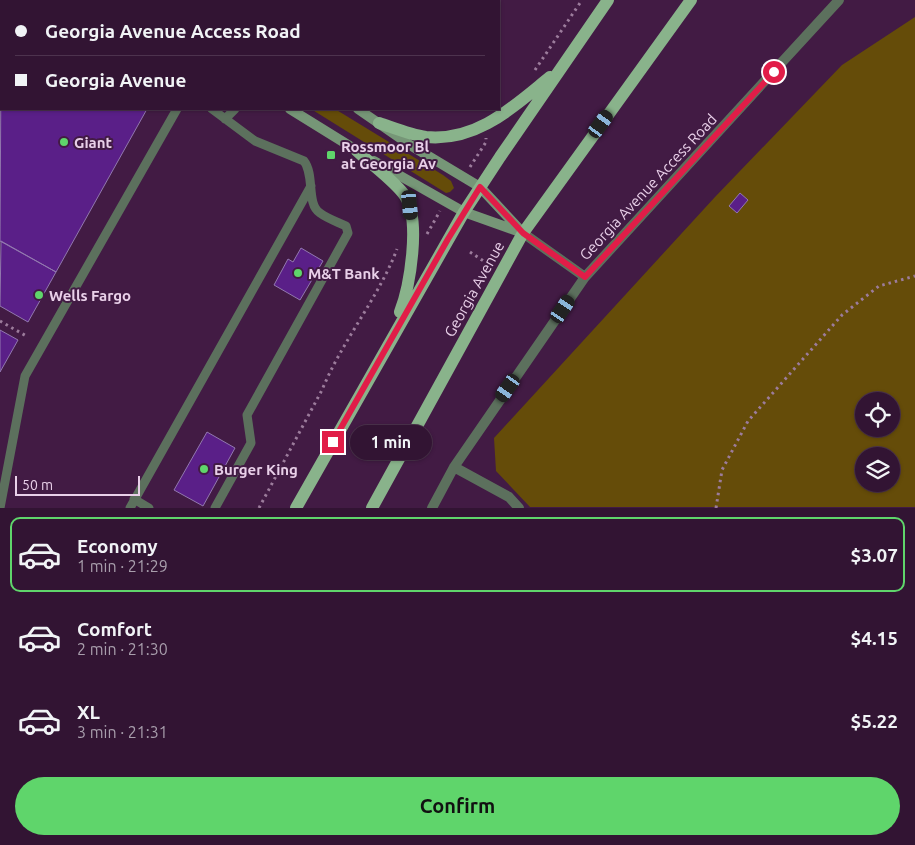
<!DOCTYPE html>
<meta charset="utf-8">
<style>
:root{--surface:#321433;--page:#3a1d3b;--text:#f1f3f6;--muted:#a89eac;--line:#4d334e;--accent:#5fd56b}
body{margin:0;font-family:Ubuntu,sans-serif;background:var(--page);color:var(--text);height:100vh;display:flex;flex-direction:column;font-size:19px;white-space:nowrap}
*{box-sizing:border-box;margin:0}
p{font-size:16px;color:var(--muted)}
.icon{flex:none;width:28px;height:28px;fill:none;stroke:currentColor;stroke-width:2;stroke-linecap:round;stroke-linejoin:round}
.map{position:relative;height:508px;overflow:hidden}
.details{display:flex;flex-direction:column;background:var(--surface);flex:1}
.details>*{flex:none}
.banner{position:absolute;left:0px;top:0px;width:500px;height:110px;box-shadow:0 1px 4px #0004,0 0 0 1px var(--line);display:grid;align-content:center;height:110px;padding:0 15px;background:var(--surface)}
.buttons{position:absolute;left:855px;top:392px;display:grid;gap:10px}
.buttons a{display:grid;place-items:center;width:45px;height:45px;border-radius:50%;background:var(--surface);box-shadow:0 1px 4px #0004,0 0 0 1px var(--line);font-size:25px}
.scale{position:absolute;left:15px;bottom:12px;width:125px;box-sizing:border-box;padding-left:5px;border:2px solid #e9d0e9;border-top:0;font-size:14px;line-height:18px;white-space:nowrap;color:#e9d0e9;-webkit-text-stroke:4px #421b44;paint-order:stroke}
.end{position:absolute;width:22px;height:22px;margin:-11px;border:6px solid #e11d48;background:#fff;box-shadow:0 0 0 2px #fff}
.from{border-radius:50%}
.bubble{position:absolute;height:35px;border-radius:18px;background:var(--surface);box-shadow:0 1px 4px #0004,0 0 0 1px var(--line);font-size:16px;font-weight:700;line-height:35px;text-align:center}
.car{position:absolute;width:15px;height:30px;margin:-15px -8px;border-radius:6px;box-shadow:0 0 4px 1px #0007;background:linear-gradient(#222 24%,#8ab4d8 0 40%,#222 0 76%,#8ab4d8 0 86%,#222 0)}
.banner b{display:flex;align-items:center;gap:18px;height:48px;font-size:19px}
.banner b+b{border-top:1px solid var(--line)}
.banner i{width:12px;height:12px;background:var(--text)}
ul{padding:9px 0 0;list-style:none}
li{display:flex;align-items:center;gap:15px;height:75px;margin:0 10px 8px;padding:0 5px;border:2px solid transparent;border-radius:10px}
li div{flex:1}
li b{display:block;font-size:19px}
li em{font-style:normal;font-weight:700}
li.current{border-color:var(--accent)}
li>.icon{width:45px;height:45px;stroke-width:1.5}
.button{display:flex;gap:10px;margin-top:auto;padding:10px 15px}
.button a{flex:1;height:58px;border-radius:30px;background:var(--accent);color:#111;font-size:20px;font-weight:700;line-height:58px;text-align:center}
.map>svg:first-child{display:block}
</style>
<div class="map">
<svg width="915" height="508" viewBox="0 0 915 508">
<rect width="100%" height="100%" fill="#421b44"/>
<!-- green -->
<path fill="#654c09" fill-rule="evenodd" d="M915 17V507H530L496 471 494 438 715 197 842 65ZM864 401H891V429H864ZM864 456H891V484H864Z
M311 109H335L443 175 451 181 454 188 450 192 446 193Z"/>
<!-- building -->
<path fill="#5a1f88" stroke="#9278af" d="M1 62V109H147L56 272 0 241Z
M740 193 748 200 737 213 729 206Z
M1 241 56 272 28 322 0 306Z
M301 248 323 261 300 300 274 285 288 259 293 262Z
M0 330 18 340 0 372Z
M207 432 235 448 203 506 174 490Z"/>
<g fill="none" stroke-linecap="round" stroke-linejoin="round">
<!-- path -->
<path stroke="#9c7c9c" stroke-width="3" stroke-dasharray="2.5 4" stroke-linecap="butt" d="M535 70 582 0
M470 167 486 142V138
M427 234 440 211
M470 252 485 262
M0 321 28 337
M259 508 322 390C342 341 379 297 397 249
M716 508 722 470 748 421 842 315 879 286 915 276"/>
<!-- lane -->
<path stroke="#5c705d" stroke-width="9" d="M49 0 52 1
M27 1 28 0
M0 43 1 41
M212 109 255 141 304 161C315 175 306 204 320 213 328 219 338 222 346 226L348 233 247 415 251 443 215 508
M225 119 235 109
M134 499 149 508
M0 508 25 376 177 109
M130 508 311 186"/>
<!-- street -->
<path stroke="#5c705d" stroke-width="10" d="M322 1V0
M523 233 585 277
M454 467 509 497 519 508
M432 508 454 467 585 277 839 0"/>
<!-- secondary -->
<path stroke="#769677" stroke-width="10" d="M151 0 152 1
M223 0 224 1
M290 109 361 153
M358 109 410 145 480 187 521 231
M374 161 464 212 523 233"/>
<!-- primary -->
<path stroke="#89b38b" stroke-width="12" d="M379 123C394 128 411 135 426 137 477 142 513 107 550 77
M355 149C368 162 396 182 405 196 421 220 410 286 400 312
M296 508 464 212 500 157 608 0
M372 508 523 233 691 0"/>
</g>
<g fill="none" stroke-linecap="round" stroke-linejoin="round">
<!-- route -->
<path stroke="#e11d48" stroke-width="6" d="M333 442 448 239 480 187 523 233 585 277 774 72"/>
</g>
<!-- markers -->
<g fill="#5fd56b" stroke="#421b44" stroke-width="2">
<circle cx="64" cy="142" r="5"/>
<rect x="326" y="150" width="10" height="10" rx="2.5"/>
<circle cx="298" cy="273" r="5"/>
<circle cx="39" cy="295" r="5"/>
<circle cx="204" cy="469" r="5"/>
</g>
<g text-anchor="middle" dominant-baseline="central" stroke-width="4" stroke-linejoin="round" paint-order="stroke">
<!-- poi labels -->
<g font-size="15" font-weight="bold" fill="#e9d0e9" stroke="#421b44" text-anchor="start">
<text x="74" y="142">Giant</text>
<text x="341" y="146">Rossmoor Bl<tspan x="341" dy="17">at Georgia Av</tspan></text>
<text x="308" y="273">M&amp;T Bank</text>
<text x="49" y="295">Wells Fargo</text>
<text x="214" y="469">Burger King</text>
</g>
<!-- street labels -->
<g font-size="15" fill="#e9d0e9" stroke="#421b44">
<text transform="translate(648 187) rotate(-47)">Georgia Avenue Access Road</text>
<text transform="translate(474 289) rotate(-61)">Georgia Avenue</text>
</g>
</g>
</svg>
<div class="buttons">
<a><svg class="icon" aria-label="locate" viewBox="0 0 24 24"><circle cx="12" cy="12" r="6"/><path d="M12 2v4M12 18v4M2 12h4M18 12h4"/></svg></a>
<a><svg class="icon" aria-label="layers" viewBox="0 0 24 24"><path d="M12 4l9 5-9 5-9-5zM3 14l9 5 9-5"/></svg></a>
</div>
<div class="scale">50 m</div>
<i class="end from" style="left:774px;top:72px"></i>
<i class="end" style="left:333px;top:442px"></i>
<div class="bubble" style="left:350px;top:425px;width:82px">1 min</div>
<i class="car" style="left:601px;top:124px;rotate:36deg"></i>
<i class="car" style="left:410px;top:205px;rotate:174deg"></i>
<i class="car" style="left:563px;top:309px;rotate:34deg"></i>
<i class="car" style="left:508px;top:388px;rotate:215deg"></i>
<div class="banner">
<b><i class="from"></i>Georgia Avenue Access Road</b>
<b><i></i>Georgia Avenue</b>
</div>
</div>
<section class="details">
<ul>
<li class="current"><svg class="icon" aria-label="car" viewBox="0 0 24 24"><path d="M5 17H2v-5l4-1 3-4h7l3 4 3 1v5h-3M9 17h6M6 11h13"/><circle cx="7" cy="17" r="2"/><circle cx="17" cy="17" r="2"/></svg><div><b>Economy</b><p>1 min · 21:29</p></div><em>$3.07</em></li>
<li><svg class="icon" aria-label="car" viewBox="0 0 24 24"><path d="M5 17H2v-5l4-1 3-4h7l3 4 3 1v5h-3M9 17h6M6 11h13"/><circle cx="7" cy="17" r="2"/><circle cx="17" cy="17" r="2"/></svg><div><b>Comfort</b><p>2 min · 21:30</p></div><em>$4.15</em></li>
<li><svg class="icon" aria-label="car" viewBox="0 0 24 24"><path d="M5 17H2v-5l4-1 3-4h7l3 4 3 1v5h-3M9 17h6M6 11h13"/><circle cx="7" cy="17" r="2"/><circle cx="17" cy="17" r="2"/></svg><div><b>XL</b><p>3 min · 21:31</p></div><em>$5.22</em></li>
</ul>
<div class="button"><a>Confirm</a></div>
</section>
